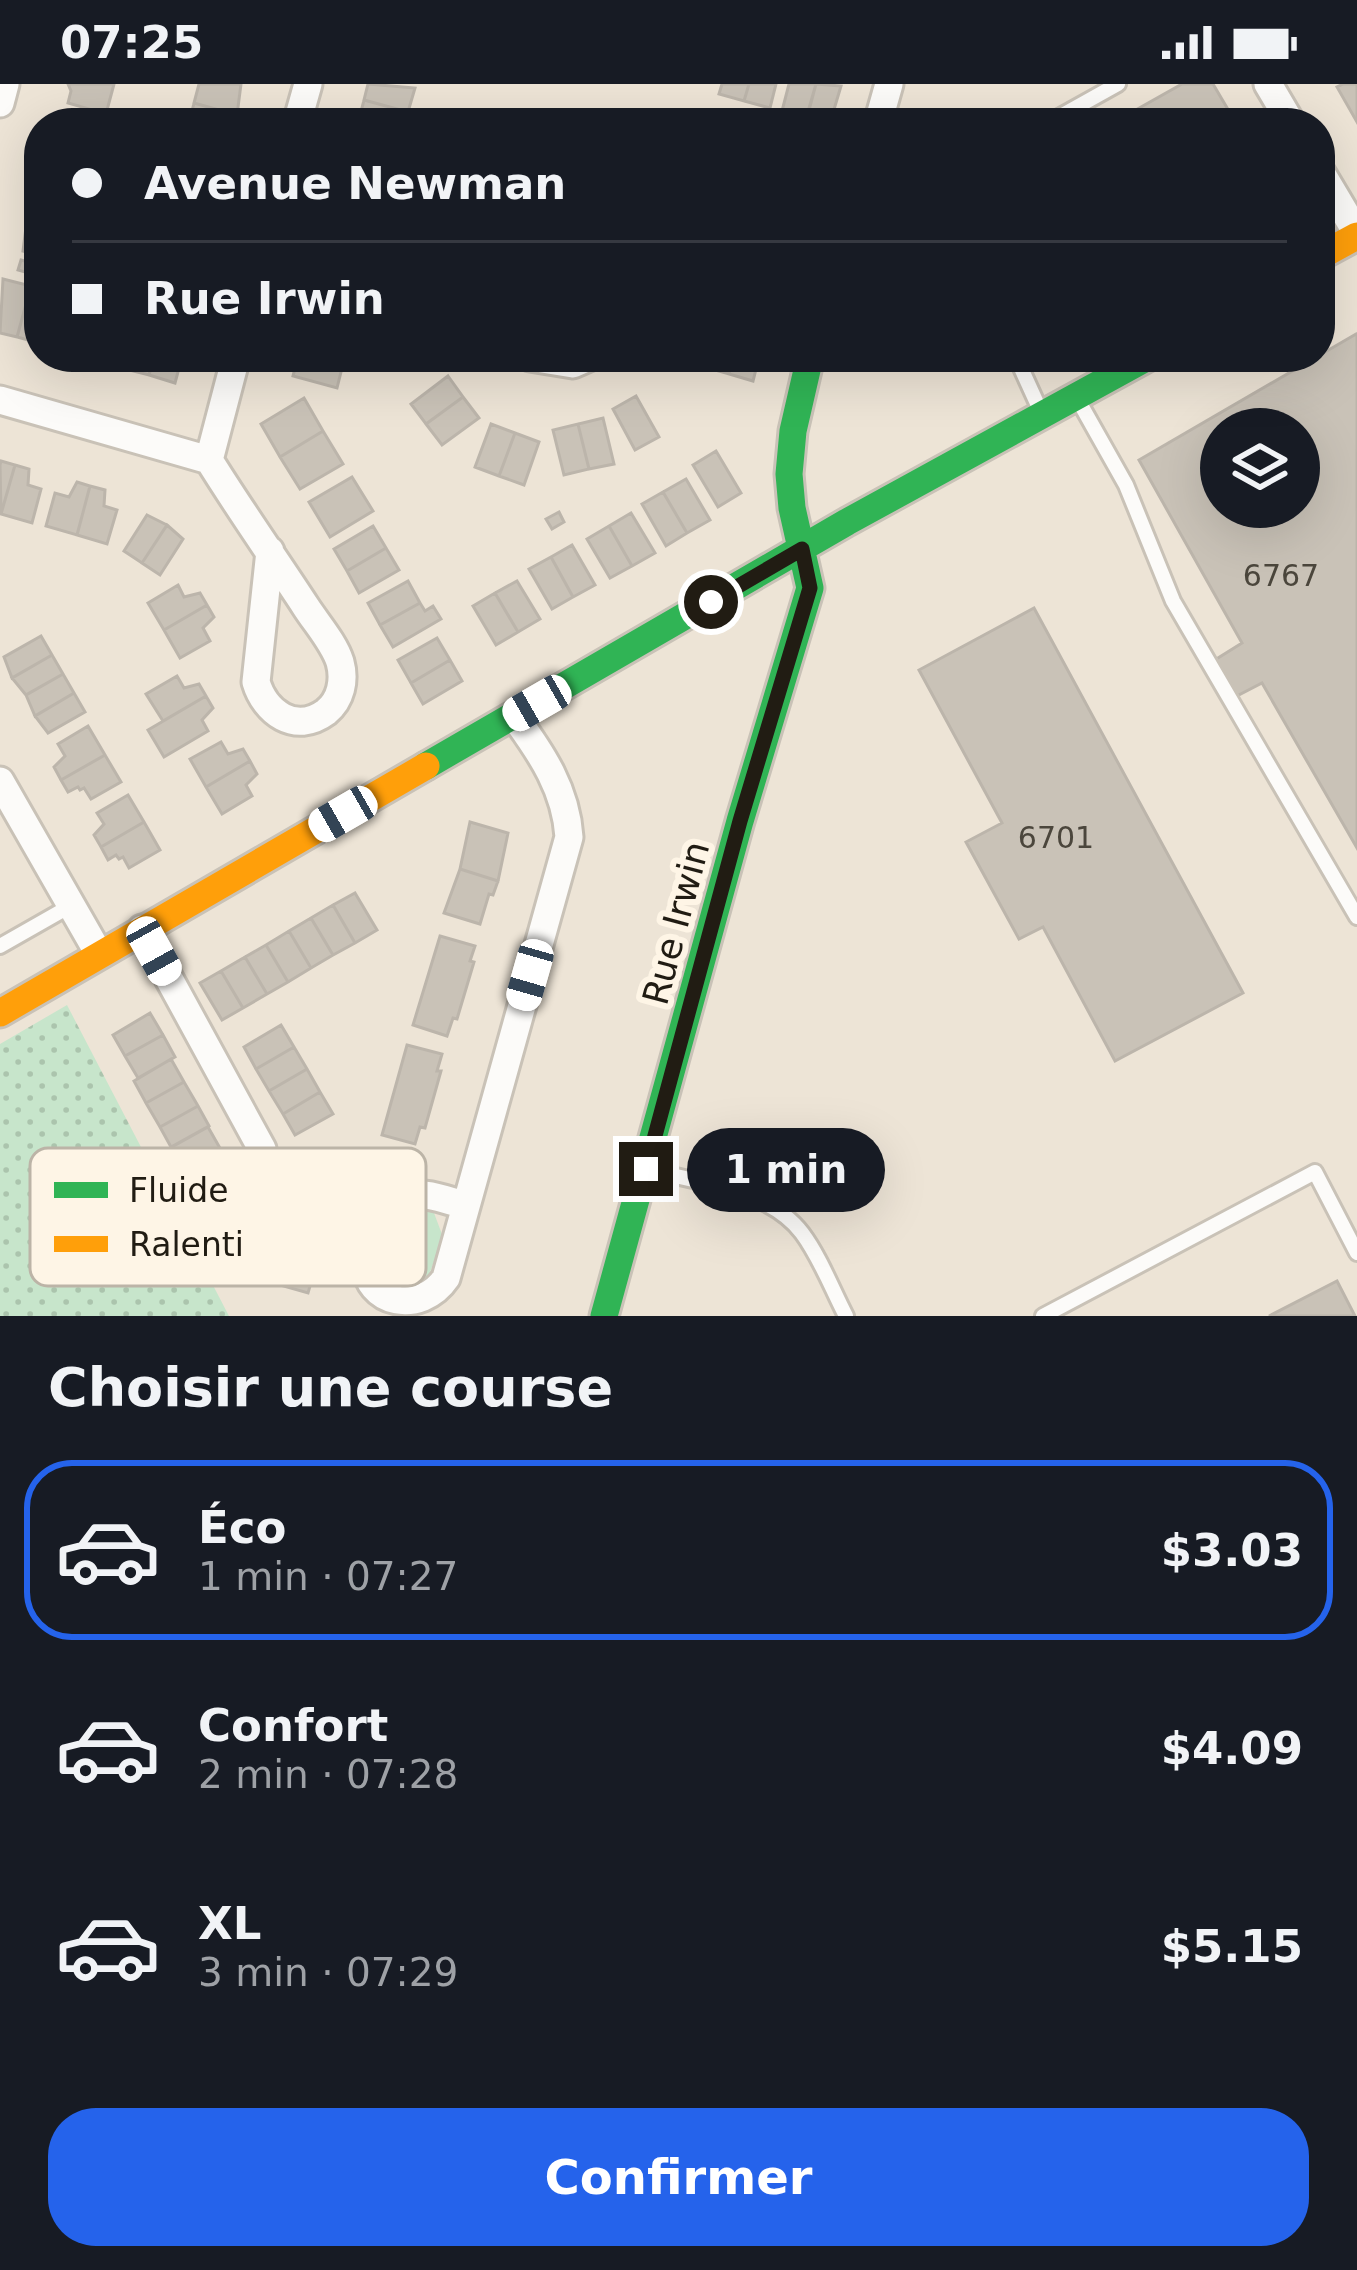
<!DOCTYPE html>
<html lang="fr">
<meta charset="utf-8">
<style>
:root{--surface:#171b24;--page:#242831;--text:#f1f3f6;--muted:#9ea1a6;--line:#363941;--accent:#2563eb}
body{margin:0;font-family:"DejaVu Sans",sans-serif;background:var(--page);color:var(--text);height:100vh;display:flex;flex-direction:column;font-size:45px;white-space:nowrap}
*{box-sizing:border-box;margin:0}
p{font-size:39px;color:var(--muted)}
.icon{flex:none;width:66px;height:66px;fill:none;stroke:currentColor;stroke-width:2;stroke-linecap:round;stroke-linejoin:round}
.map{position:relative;height:1232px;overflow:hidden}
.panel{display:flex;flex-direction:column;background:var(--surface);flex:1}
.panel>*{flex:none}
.banner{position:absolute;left:24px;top:24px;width:1311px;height:264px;border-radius:48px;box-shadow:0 12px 48px #0002;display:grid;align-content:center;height:264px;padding:0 48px;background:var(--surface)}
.buttons{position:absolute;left:1200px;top:324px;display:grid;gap:24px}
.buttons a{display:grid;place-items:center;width:120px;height:120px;border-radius:50%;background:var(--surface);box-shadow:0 12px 48px #0002;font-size:60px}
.end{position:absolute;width:54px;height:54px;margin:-27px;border:15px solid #211c13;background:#fff;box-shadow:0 0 0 6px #fff}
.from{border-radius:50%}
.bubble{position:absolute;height:84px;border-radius:42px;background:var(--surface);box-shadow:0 12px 48px #0002;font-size:39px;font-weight:700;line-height:84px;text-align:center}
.car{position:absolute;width:36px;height:72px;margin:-36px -18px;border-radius:15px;box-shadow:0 0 9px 3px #0007;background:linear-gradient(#fff 24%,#345 0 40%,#fff 0 76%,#345 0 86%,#fff 0)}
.banner b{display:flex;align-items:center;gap:42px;height:114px;font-size:45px}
.banner b+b{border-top:3px solid var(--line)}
.banner i{width:30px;height:30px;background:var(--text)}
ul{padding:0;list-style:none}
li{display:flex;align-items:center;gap:36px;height:180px;margin:0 24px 18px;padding:0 24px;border:6px solid transparent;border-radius:48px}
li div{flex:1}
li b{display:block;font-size:45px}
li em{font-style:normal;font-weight:700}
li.on{border-color:var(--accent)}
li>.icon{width:108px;height:108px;stroke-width:1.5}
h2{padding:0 48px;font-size:54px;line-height:144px}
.button{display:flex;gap:24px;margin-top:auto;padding:24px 48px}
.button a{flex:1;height:138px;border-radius:48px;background:var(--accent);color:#fff;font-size:48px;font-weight:700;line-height:138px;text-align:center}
.status{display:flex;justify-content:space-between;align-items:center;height:84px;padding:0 60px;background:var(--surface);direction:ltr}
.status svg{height:33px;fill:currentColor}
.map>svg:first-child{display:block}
</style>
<div class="status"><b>07:25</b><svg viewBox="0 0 49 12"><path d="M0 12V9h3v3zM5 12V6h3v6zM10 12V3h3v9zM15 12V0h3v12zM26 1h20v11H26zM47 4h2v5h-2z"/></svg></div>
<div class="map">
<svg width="1357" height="1232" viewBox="0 0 1357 1232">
<defs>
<pattern id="park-dots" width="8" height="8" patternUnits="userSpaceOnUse" patternTransform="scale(3)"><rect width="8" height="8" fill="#c7e5cb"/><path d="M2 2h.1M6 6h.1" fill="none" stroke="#abc4ad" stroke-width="1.8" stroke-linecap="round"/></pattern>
</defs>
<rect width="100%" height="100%" fill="#ede4d6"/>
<!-- green -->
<path fill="#c7e5cb" d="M413 1123 434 1129 443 1153 429 1191 409 1202 391 1195 382 1179 394 1135Z"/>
<!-- park -->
<path fill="url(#park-dots)" d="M67 921 229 1232H0V960Z"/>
<!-- building -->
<path fill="#c9c2b7" stroke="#bcb5ab" stroke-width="3" fill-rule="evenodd" d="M114 0 106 30 68 19 71 7 68 0Z
M199 0H241L237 31 194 19Z
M368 0 415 4 408 28 364 16Z
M722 0H749L744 17 719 10Z
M749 0H776L770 24 744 17Z
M789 0H816L807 34 782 27Z
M816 0 841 2 830 39 805 38Z
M1182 0H1213L1236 39H1129L1125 32Z
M1343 0H1357V38L1337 3Z
M364 16 408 28 405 39H358Z
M194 19 237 31 235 39H189Z
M541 31 543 39H516V36Z
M39 109V138L27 135 31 119Z
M27 135 39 138V171L23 167Z
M21 176 35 180 32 190 18 186Z
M3 195 31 202 17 253 0 249Z
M31 202 39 204V259L17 253Z
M1356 250 1357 252V764L1262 599 1231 615 1210 579 1242 559 1139 376ZM1221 345H1299V423H1221Z
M124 273H154L149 291 121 284Z
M154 273H182L175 299 149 291Z
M298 273 343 280 337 304 293 292Z
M706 273H733L729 290 704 283Z
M733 273H759L753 297 729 290Z
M448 292 463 313 426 340 411 320Z
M636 312 659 353 635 366 613 325Z
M463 313 479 334 442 361 426 340Z
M304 314 323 347 280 373 261 340Z
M603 334 614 380 589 385 578 340Z
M491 340 515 349 499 392 475 383Z
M578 340 589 385 564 391 553 346Z
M323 347 343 380 300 405 280 373Z
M515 349 539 358 524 401 499 392Z
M716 367 741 409 718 423 693 381Z
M1 377 15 381 1 430 0 381Z
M15 381 29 385 28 401 41 405 32 439 1 430Z
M352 393 373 427 330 453 309 418Z
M686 395 710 436 687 449 663 408Z
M77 398 90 402 77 451 46 442 55 409 69 413Z
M90 402 105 406 104 422 117 426 107 460 77 451Z
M663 408 687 449 666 462 642 420Z
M559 428 564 438 552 445 546 435Z
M631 429 655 469 632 482 609 442Z
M147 431 167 441 142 479 124 467Z
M167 441 183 455 160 491 142 479Z
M373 442 386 464 347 487 334 465Z
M609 442 632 482 610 494 587 455Z
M572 461 595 501 573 513 551 473Z
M386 464 399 486 359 509 347 487Z
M551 473 573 513 552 525 529 485Z
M408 497 420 519 380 541 368 519Z
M517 497 540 535 518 548 495 509Z
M178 501 184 513 200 509 207 521 164 546 148 519Z
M495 509 518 548 496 561 473 522Z
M420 519 425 527 433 522 441 535 393 563 380 541Z
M207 521 214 533 203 544 210 557 180 574 164 546Z
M1034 524 1243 909 1115 977 1043 843 1019 855 966 758 1002 739 919 586Z
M41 552 52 571 12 594 4 573Z
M437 554 450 576 411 599 398 576Z
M52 571 63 590 26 611 12 594Z
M450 576 462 597 423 620 411 599Z
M63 590 74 609 35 632 26 611Z
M177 592 184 604 199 600 206 612 163 637 146 610Z
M74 609 85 628 48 649 35 632Z
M206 612 213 624 202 636 208 647 164 673 148 646Z
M88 642 105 671 61 696 54 683 65 672 58 660Z
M221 658 228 670 243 665 250 677 206 703 190 675Z
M105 671 121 698 91 715 84 704 80 706 78 703 68 708 61 696Z
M250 677 257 690 246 701 252 712 222 730 206 703Z
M128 711 144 738 101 763 94 751 104 740 97 729Z
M144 738 160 766 129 784 123 773 119 775 116 771 108 776 101 763Z
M470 738 508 749 498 797 460 785Z
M460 785 498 797 493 811 489 810 480 840 444 829Z
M355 809 377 846 355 859 333 821Z
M333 821 355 859 333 871 311 834Z
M311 834 333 871 311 884 289 847Z
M289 847 311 884 288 898 266 861Z
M440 852 475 862 470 877 474 878 457 935 453 934 447 952 413 941Z
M266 861 288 898 267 910 245 873Z
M245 873 267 910 243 924 221 887Z
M221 887 243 924 222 936 200 899Z
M150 929 163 951 125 972 113 951Z
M281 941 294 963 256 985 244 963Z
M163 951 175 973 138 994 125 972Z
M407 961 442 970 437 987H441L425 1044 420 1043 415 1060 382 1051Z
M294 963 307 985 269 1007 256 985Z
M171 975 184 998 146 1019 134 997Z
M307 985 320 1008 283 1030 269 1007Z
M184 998 198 1022 160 1043 146 1019Z
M320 1008 333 1030 295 1051 283 1030Z
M198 1022 209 1042 171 1063 160 1043Z
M208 1043 221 1066 183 1087 170 1064Z
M273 1173 315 1185 308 1209 266 1197Z
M1337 1197 1355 1232H1269Z"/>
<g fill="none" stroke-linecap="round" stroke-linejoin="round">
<!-- lane casing -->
<g stroke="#c9c2b7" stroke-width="20">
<path id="lane" d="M1048 39 1118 0
M1016 273 1041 328
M1077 314 1126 401 1173 517 1357 833
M0 862 72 821
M647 1085C697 1099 769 1105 802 1149 820 1173 832 1205 846 1232
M1043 1232 1315 1088 1357 1169"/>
</g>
<!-- street casing -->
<g stroke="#c9c2b7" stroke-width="33">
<path id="street" d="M1268 0 1291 39
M0 19 5 0
M297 39 308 0
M878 39 889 0
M1320 87 1357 149
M530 273 573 280 589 273
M0 316 209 376C240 426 274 474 306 523 317 540 334 559 340 578 345 596 341 616 326 628 295 651 265 628 256 598L270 467
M209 376 236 273
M0 697 99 870
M142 845 262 1065
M465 1121C448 1117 428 1108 410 1111 389 1116 379 1130 373 1149 370 1158 366 1168 366 1177 365 1221 421 1231 446 1194L569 753C566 706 542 670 514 632"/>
</g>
<!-- fast casing -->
<g stroke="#c9c2b7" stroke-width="33">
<path id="fast" d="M426 682 847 438 1148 273
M604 1232 740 737 810 504 792 424 789 390 793 347 810 273"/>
</g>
<!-- slow casing -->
<g stroke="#c9c2b7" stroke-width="33">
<path id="slow" d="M1320 172 1357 152
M0 929 426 682"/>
</g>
<!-- lane -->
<use href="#lane" stroke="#fcfbf9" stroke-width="14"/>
<!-- street -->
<use href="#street" stroke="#fcfbf9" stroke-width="27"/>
<!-- fast -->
<use href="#fast" stroke="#30b455" stroke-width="27"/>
<!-- slow -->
<use href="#slow" stroke="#ff9f0a" stroke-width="27"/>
</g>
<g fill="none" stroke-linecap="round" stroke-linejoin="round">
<!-- route -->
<path stroke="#211c13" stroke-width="15" d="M646 1085 740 737 810 504 802 465 711 518"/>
</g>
<g text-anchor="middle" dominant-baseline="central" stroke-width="12" stroke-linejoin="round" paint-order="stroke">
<!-- number labels -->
<g font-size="30" fill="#4b463c">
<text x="1281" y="491">6767</text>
<text x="1056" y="753">6701</text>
</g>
<!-- street labels -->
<g font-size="36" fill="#211c13" stroke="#fef5e6">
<text transform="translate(676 839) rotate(-75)">Rue Irwin</text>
</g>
</g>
<!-- legend -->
<rect x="30" y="1064" width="396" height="138" rx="18" fill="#fef5e6" stroke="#bcb4a7" stroke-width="3"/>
<rect x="54" y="1098" width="54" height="16" fill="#30b455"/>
<rect x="54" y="1152" width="54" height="16" fill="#ff9f0a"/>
<g font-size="33" fill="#211c13">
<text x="129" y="1118">Fluide</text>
<text x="129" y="1172">Ralenti</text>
</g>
</svg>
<div class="buttons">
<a><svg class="icon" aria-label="layers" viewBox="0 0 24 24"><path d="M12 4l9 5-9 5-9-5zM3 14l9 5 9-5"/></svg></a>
</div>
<i class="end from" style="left:711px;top:518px"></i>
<i class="end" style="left:646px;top:1085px"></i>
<div class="bubble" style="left:687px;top:1044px;width:198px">1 min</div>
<i class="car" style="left:537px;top:619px;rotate:240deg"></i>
<i class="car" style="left:343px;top:730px;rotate:240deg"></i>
<i class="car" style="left:154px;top:867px;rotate:151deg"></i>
<i class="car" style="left:530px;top:891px;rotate:196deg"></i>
<div class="banner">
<b><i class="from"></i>Avenue Newman</b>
<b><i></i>Rue Irwin</b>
</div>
</div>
<section class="panel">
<h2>Choisir une course</h2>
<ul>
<li class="on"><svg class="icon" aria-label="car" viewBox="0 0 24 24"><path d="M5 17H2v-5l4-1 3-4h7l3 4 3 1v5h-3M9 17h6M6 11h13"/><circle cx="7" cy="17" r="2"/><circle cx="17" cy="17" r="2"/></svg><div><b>Éco</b><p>1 min · 07:27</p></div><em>$3.03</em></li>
<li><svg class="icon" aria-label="car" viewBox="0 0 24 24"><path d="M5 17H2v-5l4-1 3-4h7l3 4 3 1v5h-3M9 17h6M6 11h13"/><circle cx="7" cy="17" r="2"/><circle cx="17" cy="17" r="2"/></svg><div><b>Confort</b><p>2 min · 07:28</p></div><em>$4.09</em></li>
<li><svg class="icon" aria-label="car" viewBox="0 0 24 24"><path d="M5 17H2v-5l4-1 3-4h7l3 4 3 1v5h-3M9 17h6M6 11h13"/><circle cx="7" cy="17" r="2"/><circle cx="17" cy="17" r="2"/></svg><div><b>XL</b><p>3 min · 07:29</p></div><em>$5.15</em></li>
</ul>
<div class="button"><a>Confirmer</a></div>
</section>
